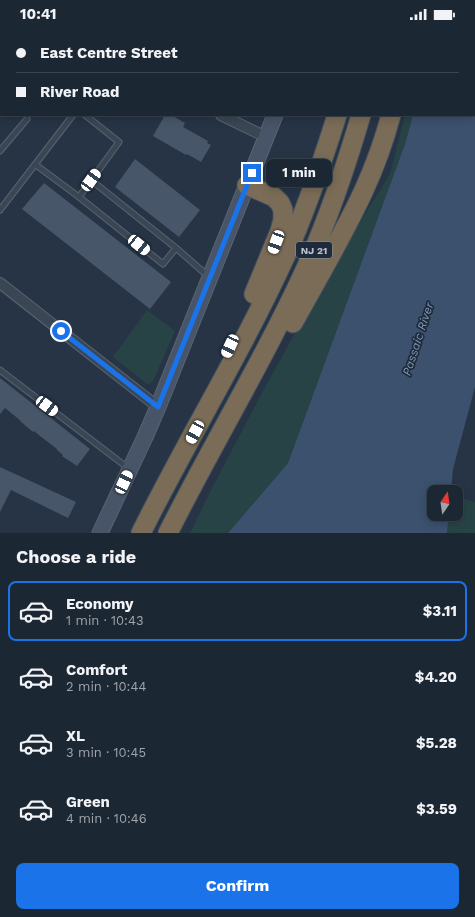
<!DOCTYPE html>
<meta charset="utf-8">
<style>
:root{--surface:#1c2734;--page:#293340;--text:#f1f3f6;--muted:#a0a5ac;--line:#3a444f;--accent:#1a73e8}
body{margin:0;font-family:"Work Sans",sans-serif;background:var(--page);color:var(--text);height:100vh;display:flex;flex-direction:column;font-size:15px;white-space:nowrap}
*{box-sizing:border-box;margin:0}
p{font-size:13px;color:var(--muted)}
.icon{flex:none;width:22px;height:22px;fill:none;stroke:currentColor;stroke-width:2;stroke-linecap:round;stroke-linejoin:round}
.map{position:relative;height:505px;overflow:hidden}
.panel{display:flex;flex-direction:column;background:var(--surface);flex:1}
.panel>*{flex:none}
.hud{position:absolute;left:0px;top:0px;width:475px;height:88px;box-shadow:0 2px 10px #0003,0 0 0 1px var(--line);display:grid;align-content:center;height:88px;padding:0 16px;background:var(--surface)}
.needle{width:26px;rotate:13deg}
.fabs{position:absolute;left:427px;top:457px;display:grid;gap:8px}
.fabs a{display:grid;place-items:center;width:36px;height:36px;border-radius:8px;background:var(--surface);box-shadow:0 2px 10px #0003,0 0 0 1px var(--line);font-size:20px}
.end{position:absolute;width:18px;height:18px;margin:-9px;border:5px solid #1a73e8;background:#fff;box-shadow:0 0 0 2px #fff}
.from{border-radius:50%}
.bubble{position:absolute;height:28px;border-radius:8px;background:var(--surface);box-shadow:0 2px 10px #0003,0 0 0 1px var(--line);font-size:13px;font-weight:700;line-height:28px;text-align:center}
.car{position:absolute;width:12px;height:24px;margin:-12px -6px;border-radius:5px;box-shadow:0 0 3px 1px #0007;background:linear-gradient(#fff 24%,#345 0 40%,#fff 0 76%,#345 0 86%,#fff 0)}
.hud b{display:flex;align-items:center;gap:14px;height:38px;font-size:15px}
.hud b+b{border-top:1px solid var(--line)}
.hud i{width:10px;height:10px;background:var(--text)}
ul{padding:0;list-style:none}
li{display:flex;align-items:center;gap:12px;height:60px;margin:0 8px 6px;padding:0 8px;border:2px solid transparent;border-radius:8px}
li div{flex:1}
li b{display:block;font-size:15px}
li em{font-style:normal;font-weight:700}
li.current{border-color:var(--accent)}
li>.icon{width:36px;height:36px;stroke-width:1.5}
h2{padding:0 16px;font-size:18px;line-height:48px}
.cta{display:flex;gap:8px;margin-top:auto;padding:8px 16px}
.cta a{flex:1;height:46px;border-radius:8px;background:var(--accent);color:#fff;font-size:16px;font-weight:700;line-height:46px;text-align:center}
.status{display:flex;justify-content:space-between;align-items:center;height:28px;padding:0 20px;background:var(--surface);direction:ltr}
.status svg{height:11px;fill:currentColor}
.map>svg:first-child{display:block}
</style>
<div class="status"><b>10:41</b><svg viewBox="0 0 49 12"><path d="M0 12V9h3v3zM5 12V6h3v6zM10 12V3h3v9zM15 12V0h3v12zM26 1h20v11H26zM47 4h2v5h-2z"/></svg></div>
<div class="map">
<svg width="475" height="505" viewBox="0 0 475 505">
<rect width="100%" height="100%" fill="#263445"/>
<!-- green -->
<path fill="#284346" d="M405 87H413L405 116 288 435 228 505H190L213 458 263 363 326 249 390 146Z
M147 282 175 303 154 351C152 354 151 356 147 356L113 329Z
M456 468 475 474V505H447L449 486H456Z"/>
<!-- water -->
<path fill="#3b516e" d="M435 0H475V359L453 441 451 464H434V486H449L447 505H228L288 435 405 116 413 87H474V1H435Z"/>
<!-- building -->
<path fill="#485669" d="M165 87H171L185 95 183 99 208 113 207 115 211 117 201 134 187 126 186 127 153 108Z
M135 131 200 182 179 209 115 159Z
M44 155 171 254 150 281 22 181Z
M0 350 90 421 77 438 62 428 63 427 57 422V421L40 408 34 403 33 404 26 398 20 393H21L5 380 0 386Z
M0 439 76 474 68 490 11 462 0 484Z"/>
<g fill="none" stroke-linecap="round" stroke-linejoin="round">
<!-- lane casing -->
<g stroke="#596472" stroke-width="7">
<path id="lane" d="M276 1V0
M85 87 119 114 79 169 163 236 176 220 208 248
M0 123 27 91
M36 137 79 169
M91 152 176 220
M0 182 73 87
M0 342 128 440"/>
</g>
<!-- street casing -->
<g stroke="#596472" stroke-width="12">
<path id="street" d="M98 1V0
M221 87 266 109
M0 255 158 379"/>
</g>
<!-- secondary casing -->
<g stroke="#596472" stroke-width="17">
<path id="secondary" d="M310 1 311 0
M100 505 145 409 158 379 275 87"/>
</g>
<!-- highway casing -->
<g stroke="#45515f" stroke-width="21">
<path id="highway" d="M358 1V0
M382 1V0
M414 1V0
M247 157 274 169 280 175 283 182V192L280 203 254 266
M293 295C317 251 343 208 364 162 375 138 384 113 391 87
M141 505C187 412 242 323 285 229 306 183 322 135 337 87
M168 505C213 415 265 330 307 238 329 189 346 138 361 87"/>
</g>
<!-- lane -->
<use href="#lane" stroke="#3b4654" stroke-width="5"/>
<!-- street -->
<use href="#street" stroke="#3b4654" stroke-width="10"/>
<!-- secondary -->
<use href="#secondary" stroke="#485468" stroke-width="15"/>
<!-- highway -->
<use href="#highway" stroke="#7b6c57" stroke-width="19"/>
</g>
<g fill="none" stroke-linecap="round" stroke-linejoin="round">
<!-- route -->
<path stroke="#1a73e8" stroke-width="5" d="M61 303 158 379 252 145"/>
</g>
<g text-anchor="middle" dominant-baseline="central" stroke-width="3.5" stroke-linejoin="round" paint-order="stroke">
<!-- shield labels -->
<rect fill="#1f2b3a" stroke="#8a94a2" stroke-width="1" x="296" y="214" width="36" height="16" rx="3"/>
<g font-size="10" font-weight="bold" fill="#b8c1ce">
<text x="314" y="222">NJ 21</text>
</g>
<!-- water labels -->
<g font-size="12" font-style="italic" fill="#7e97b6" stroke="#1f2b3a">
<text transform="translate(418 311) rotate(-72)">Passaic River</text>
</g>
</g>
</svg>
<div class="fabs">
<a><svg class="needle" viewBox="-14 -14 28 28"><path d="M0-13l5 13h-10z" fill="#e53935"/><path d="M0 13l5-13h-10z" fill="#a0a5ac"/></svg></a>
</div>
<i class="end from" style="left:61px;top:303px"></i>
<i class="end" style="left:252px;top:145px"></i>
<div class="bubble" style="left:266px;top:131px;width:66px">1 min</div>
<i class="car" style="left:91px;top:152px;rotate:36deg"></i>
<i class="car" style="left:276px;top:214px;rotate:200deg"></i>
<i class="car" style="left:139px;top:217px;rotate:129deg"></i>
<i class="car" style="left:230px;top:318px;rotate:205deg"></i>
<i class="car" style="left:47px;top:378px;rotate:127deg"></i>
<i class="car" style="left:195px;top:404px;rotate:208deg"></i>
<i class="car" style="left:124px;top:454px;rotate:25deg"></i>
<div class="hud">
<b><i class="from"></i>East Centre Street</b>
<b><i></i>River Road</b>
</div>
</div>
<section class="panel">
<h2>Choose a ride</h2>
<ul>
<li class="current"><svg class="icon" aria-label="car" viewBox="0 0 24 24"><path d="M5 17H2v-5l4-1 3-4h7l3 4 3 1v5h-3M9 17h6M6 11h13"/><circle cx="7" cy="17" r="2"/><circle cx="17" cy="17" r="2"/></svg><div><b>Economy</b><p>1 min · 10:43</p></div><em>$3.11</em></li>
<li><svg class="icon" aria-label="car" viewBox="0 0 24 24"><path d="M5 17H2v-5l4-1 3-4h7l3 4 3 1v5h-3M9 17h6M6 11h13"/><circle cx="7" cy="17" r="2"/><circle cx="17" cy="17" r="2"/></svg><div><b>Comfort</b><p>2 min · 10:44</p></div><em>$4.20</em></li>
<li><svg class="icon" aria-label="car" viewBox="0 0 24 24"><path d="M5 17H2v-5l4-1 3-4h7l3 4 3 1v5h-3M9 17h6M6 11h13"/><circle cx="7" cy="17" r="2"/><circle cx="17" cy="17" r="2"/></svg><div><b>XL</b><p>3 min · 10:45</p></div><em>$5.28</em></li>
<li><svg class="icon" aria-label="car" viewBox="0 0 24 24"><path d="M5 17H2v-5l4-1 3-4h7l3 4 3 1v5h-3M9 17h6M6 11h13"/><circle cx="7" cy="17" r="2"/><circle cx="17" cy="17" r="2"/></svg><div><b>Green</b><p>4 min · 10:46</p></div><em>$3.59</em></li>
</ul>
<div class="cta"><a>Confirm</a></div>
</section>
